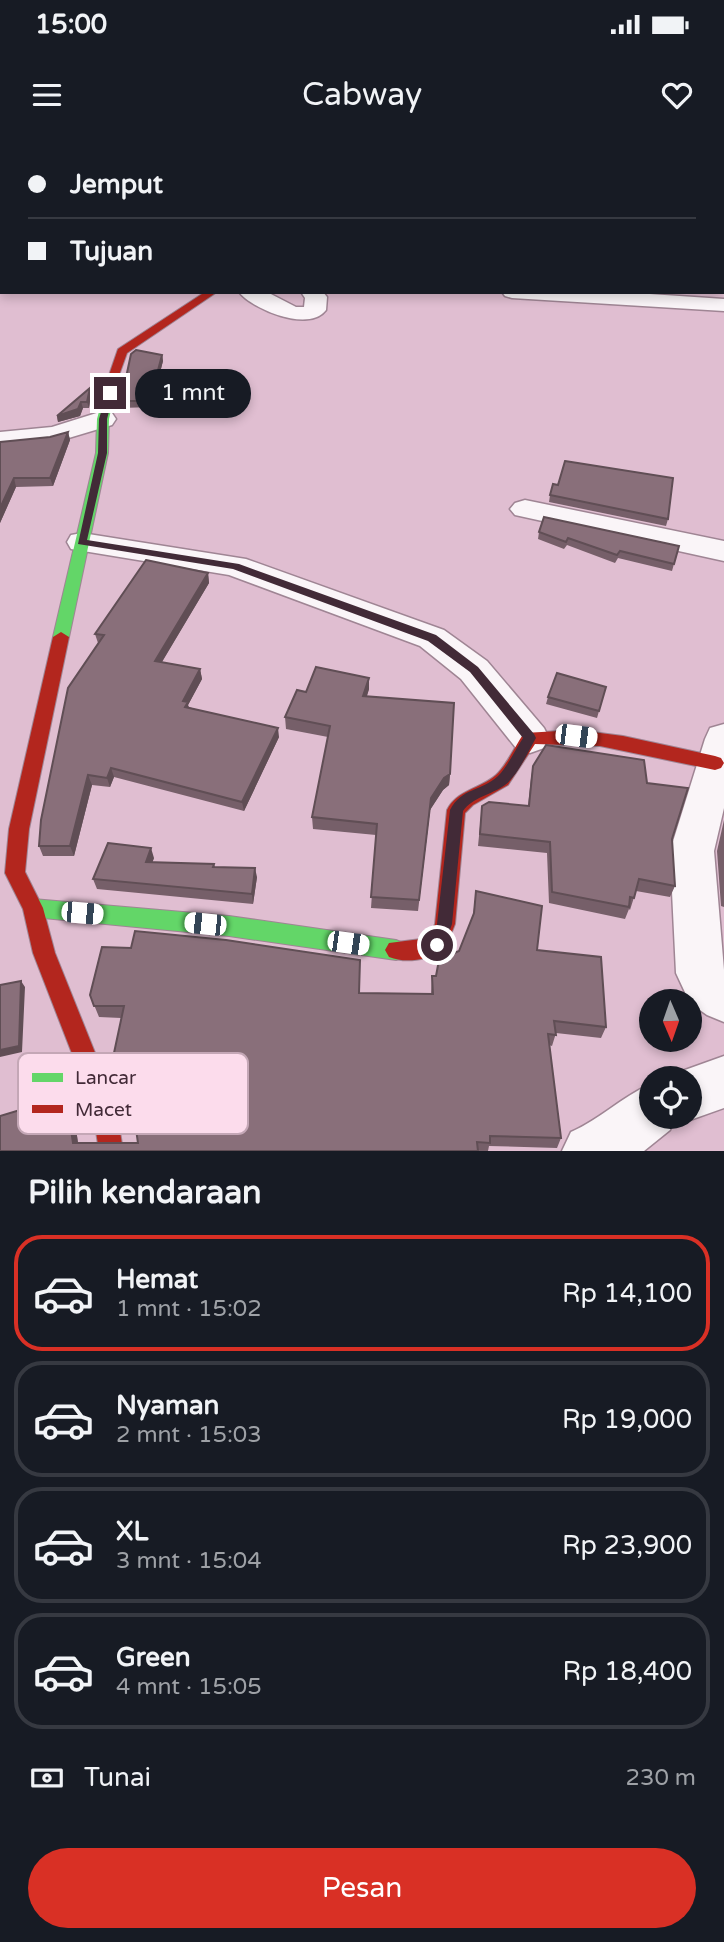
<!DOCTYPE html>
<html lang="id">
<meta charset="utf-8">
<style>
:root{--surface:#171b24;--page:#242831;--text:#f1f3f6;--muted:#9ea1a6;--line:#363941;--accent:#d93025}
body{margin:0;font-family:"Varela Round",sans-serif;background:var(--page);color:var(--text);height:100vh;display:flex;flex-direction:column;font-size:26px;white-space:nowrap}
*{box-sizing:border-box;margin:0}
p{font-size:23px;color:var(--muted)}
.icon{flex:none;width:38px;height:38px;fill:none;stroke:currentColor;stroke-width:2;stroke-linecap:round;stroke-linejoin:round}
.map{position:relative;height:1011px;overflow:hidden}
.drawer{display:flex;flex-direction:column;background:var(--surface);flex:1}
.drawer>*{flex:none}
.guide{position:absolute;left:0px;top:0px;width:724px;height:154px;box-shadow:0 4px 10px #0003;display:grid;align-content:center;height:154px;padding:0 28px;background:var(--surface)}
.needle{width:46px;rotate:178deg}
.fabs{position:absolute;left:639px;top:849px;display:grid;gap:14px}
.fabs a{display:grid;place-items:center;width:63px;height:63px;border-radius:50%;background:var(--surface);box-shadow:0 4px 10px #0003;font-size:35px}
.end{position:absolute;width:32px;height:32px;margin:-16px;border:9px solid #422a37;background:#fff;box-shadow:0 0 0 4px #fff}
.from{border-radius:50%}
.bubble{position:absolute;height:49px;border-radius:24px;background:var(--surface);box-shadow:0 4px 10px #0003;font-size:23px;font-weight:600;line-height:49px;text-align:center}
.car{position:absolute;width:21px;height:42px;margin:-21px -10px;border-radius:9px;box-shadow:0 0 5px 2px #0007;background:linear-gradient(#fff 24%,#345 0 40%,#fff 0 76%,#345 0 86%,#fff 0)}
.guide b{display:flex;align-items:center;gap:24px;height:66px;font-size:26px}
.guide b+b{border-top:2px solid var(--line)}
.guide i{width:18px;height:18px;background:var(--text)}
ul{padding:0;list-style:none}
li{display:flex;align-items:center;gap:21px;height:116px;margin:0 14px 10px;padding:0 14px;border:4px solid var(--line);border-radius:28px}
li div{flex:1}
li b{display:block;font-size:26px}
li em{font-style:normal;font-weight:600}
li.on{border-color:var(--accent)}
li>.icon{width:63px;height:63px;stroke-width:1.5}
h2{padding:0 28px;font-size:32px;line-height:84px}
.pay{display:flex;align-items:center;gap:18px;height:77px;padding:0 28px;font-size:26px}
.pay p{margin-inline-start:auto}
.cta{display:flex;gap:14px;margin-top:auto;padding:14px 28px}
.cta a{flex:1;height:80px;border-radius:42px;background:var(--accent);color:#fff;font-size:28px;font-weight:600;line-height:80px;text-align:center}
.status{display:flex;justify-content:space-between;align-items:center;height:49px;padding:0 35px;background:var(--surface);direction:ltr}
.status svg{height:19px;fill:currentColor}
header{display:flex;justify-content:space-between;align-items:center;height:91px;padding:0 28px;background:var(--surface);font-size:32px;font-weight:600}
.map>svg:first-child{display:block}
</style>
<div class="status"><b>15:00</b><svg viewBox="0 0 49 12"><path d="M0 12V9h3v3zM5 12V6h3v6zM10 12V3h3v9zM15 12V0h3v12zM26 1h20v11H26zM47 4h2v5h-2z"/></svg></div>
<header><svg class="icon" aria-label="menu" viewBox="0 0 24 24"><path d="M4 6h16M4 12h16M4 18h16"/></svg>Cabway<svg class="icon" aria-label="heart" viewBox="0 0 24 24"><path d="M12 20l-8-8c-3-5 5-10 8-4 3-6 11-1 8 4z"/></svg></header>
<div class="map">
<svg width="724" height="1011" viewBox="0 0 724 1011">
<rect width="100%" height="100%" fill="#e0bed1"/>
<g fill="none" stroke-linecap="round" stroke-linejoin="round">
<!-- street casing -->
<g stroke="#9f8594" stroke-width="3">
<path id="street" d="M504 0H583L503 2Z
M0 29 2 30 0 43Z
M723 57H724V67H723Z
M723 81H724V93L723 92Z
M239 152H267L296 167H304L305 158 301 152H323L327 157 326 170C309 193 252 169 239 152Z
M502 152H620L724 159V171L512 158 505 156Z
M103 271 112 273 116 279 112 285 52 303 0 308V292L52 287Z
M525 360 724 401V421L515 375 510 369 515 363Z
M82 393 246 419 444 490 487 521 544 588 549 598 544 608 530 613 516 608 461 539 420 506 229 435 71 409 67 402 71 395Z
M724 584V668L714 711 724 830V882L707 875 690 863 676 833 670 711 705 599 710 588Z
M724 916V968L690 980 681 976H690V938H670L671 935Z
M651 944V976H675L670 990 644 1011H562L571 992C601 979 621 957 651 944Z"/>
</g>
<!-- fast casing -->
<g stroke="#9f8594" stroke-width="2">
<path id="fast" d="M113 235 118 238 109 279 108 313 69 497 61 502 53 497 96 313 97 279 108 238Z
M33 759 229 776 396 800 403 803 407 810 403 817 396 820 229 796 33 777 26 775 23 768 26 761Z"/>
</g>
<!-- jam casing -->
<g stroke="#9f8594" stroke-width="2">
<path id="jam" d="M205 152H217L127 213 118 238 109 240 108 238 118 209Z
M61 492 69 497 29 689 25 732 43 768 55 813 116 965 123 1011H99L92 965 33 813 23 769 5 733 9 689 53 497Z
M577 590 623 596 715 616 721 618 724 623 721 628 715 630 600 606 535 604 508 645 473 665 465 673 455 784 444 812C426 819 407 824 389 817L385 810 389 803 429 798 435 784 447 670C457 650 480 649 496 635 507 625 515 606 524 593Z"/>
</g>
<!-- street -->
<use href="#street" fill="#faf5f8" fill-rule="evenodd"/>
<!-- fast -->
<use href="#fast" fill="#63d668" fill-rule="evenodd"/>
<!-- jam -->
<use href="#jam" fill="#b3261e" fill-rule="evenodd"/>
</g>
<!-- wall -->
<path fill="#765f69" d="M162 215 163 221 151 267 122 268 121 261Z
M91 254 89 268H83L80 276 58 282 57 276Z
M68 292 70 300 53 346 16 347 0 383V302L50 297Z
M558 345 668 379 666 386 549 362 550 355Z
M539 392 679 406 672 431 618 418 615 423 567 405 564 409 538 399Z
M208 433 209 443 162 522 200 529 202 539 188 565 189 567 279 597 244 671 114 637 110 647 92 645 74 716H43L39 706 98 503 95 494Z
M606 547 597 578 546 564 548 557Z
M369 549 367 556 450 634 449 645 443 650 430 670 418 771 371 768 376 695 313 689 312 677 328 597 286 589 285 577 306 552Z
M533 626 647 643 672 699 675 746 670 757 636 751 630 770 629 769 625 779 549 763 547 713 478 706 482 666H528L531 638Z
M724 680V767L721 766 717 711Z
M154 718 152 722 214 724 215 727 257 737 253 764 97 749 93 739Z
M476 751 537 810 606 887 601 898 556 893 552 906 549 905 561 998 557 1008 489 1006 488 1011H0L66 956 73 966 78 1003H138L121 878 99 877 90 855 360 853 431 854 432 836H436L459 811 473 776Z"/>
<!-- shaded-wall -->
<path fill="#604e55" d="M162 215 163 221 151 267 150 261Z
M90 248 91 254 89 268 87 262Z
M81 262 83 268 80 276 58 282 57 276Z
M68 292 70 300 53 346 50 338Z
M14 338 16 347 0 383V368Z
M208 433 209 443 157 530 155 521Z
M200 529 202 539 188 565 189 571H185L183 561Z
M369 538V549L363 567V556Z
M278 588 279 597 244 671 242 662Z
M111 628 114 637 110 647 107 638Z
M450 634 449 645 443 650 430 670 418 771 431 658 444 638Z
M88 635 92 645 74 716 70 706Z
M151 708 154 718 149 732 146 722Z
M255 728 257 737 253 764 252 754Z
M21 841 25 847 22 912 0 917V910Z
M66 956 73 966 79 1011 73 1003Z"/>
<!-- building -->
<path fill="#896f7a" stroke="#604e55" stroke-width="2" d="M0 0H259V2H2V24L0 23Z
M555 0H681L683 2H542Z
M2 33V75H0V40Z
M136 210 162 215 150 261H121L131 214Z
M90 248 87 262H81L78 269 57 276Z
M68 292 50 338H14L0 368V302L50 297Z
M565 321 673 338 668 379 550 355 553 344 558 345Z
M544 377 679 406 674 424 620 411 617 415 568 398 566 402 539 392Z
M146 420 208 433 155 521 200 529 183 561 188 562 185 567 278 588 242 662 111 628 107 638 88 635 70 706H39L41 680 68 548 104 495 95 494Z
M316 527 369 538 363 556 454 563 450 634 444 638 431 658 419 760 371 757 377 684 312 677 330 586 285 577 297 550 306 552Z
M557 533 606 547 599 571 548 557Z
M546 605 644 620 647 643 688 648 672 699 675 746 639 739 634 758 630 757 629 767 552 752 550 702 480 694 482 666 489 662 529 666 533 626Z
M108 703 151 708 146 722 214 724 213 727 255 728 252 754 93 739Z
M476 751 542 766 537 810 601 817 606 887 554 881 556 895 548 894 561 998 490 996V1003L477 1002 478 1011H0V976L66 956 73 1003H138L131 954 114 913 124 866H94L90 855 102 807 131 808 135 791 226 800 360 820 359 853 433 854 432 836H436L439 820 459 811 474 773Z
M21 841 19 906 0 910V845Z"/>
<!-- route -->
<path fill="#422a37" d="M107 252 114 253 107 279V313L87 400 239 424 436 495 478 527 534 594 536 598C528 612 518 635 505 645 491 655 473 657 463 671L452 784 443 810 437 812 432 810 430 805 437 784 450 670C462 647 481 652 498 636 508 626 515 610 523 598L470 532 428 501 233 429 78 404 98 313 99 279Z"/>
<!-- legend -->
<rect x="18" y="913" width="230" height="81" rx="10" fill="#fcdcec" stroke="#c4a7b6" stroke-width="2"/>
<rect x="32" y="933" width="31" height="9" fill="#63d668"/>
<rect x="32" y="965" width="31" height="8" fill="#b3261e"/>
<g font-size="19" fill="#422a37">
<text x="75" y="944">Lancar</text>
<text x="75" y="976">Macet</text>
</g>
</svg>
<div class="fabs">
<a><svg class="needle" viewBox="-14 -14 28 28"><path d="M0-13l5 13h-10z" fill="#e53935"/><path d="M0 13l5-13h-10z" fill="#9ea1a6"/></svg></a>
<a><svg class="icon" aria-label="locate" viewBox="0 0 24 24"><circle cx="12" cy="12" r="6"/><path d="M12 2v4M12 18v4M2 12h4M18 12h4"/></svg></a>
</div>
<i class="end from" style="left:437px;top:805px"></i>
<i class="end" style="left:110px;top:253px"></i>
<div class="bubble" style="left:135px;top:229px;width:116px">1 mnt</div>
<i class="car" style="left:576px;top:596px;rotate:97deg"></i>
<i class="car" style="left:82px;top:773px;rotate:95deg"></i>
<i class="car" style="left:205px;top:784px;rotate:276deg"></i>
<i class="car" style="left:348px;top:803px;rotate:98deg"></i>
<div class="guide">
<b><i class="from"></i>Jemput</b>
<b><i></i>Tujuan</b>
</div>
</div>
<section class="drawer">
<h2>Pilih kendaraan</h2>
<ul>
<li class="on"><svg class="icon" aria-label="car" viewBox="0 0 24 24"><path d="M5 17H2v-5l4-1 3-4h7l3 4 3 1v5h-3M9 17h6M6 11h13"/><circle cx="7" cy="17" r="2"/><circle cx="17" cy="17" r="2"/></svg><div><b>Hemat</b><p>1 mnt · 15:02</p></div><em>Rp 14,100</em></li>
<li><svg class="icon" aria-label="car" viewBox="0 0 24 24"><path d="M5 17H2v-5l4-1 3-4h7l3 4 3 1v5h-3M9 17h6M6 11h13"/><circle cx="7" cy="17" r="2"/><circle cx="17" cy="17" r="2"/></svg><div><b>Nyaman</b><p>2 mnt · 15:03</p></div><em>Rp 19,000</em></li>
<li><svg class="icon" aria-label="car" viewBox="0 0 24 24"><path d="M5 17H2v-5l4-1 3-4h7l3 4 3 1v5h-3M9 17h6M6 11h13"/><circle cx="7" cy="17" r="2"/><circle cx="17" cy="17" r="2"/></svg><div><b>XL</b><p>3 mnt · 15:04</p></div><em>Rp 23,900</em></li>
<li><svg class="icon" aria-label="car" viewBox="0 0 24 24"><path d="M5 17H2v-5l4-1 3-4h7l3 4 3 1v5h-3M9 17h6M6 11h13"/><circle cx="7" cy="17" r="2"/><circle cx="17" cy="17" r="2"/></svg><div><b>Green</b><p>4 mnt · 15:05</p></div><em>Rp 18,400</em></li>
</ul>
<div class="pay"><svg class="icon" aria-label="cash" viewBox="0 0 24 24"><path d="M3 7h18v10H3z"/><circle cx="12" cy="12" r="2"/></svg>Tunai<p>230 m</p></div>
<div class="cta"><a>Pesan</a></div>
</section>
